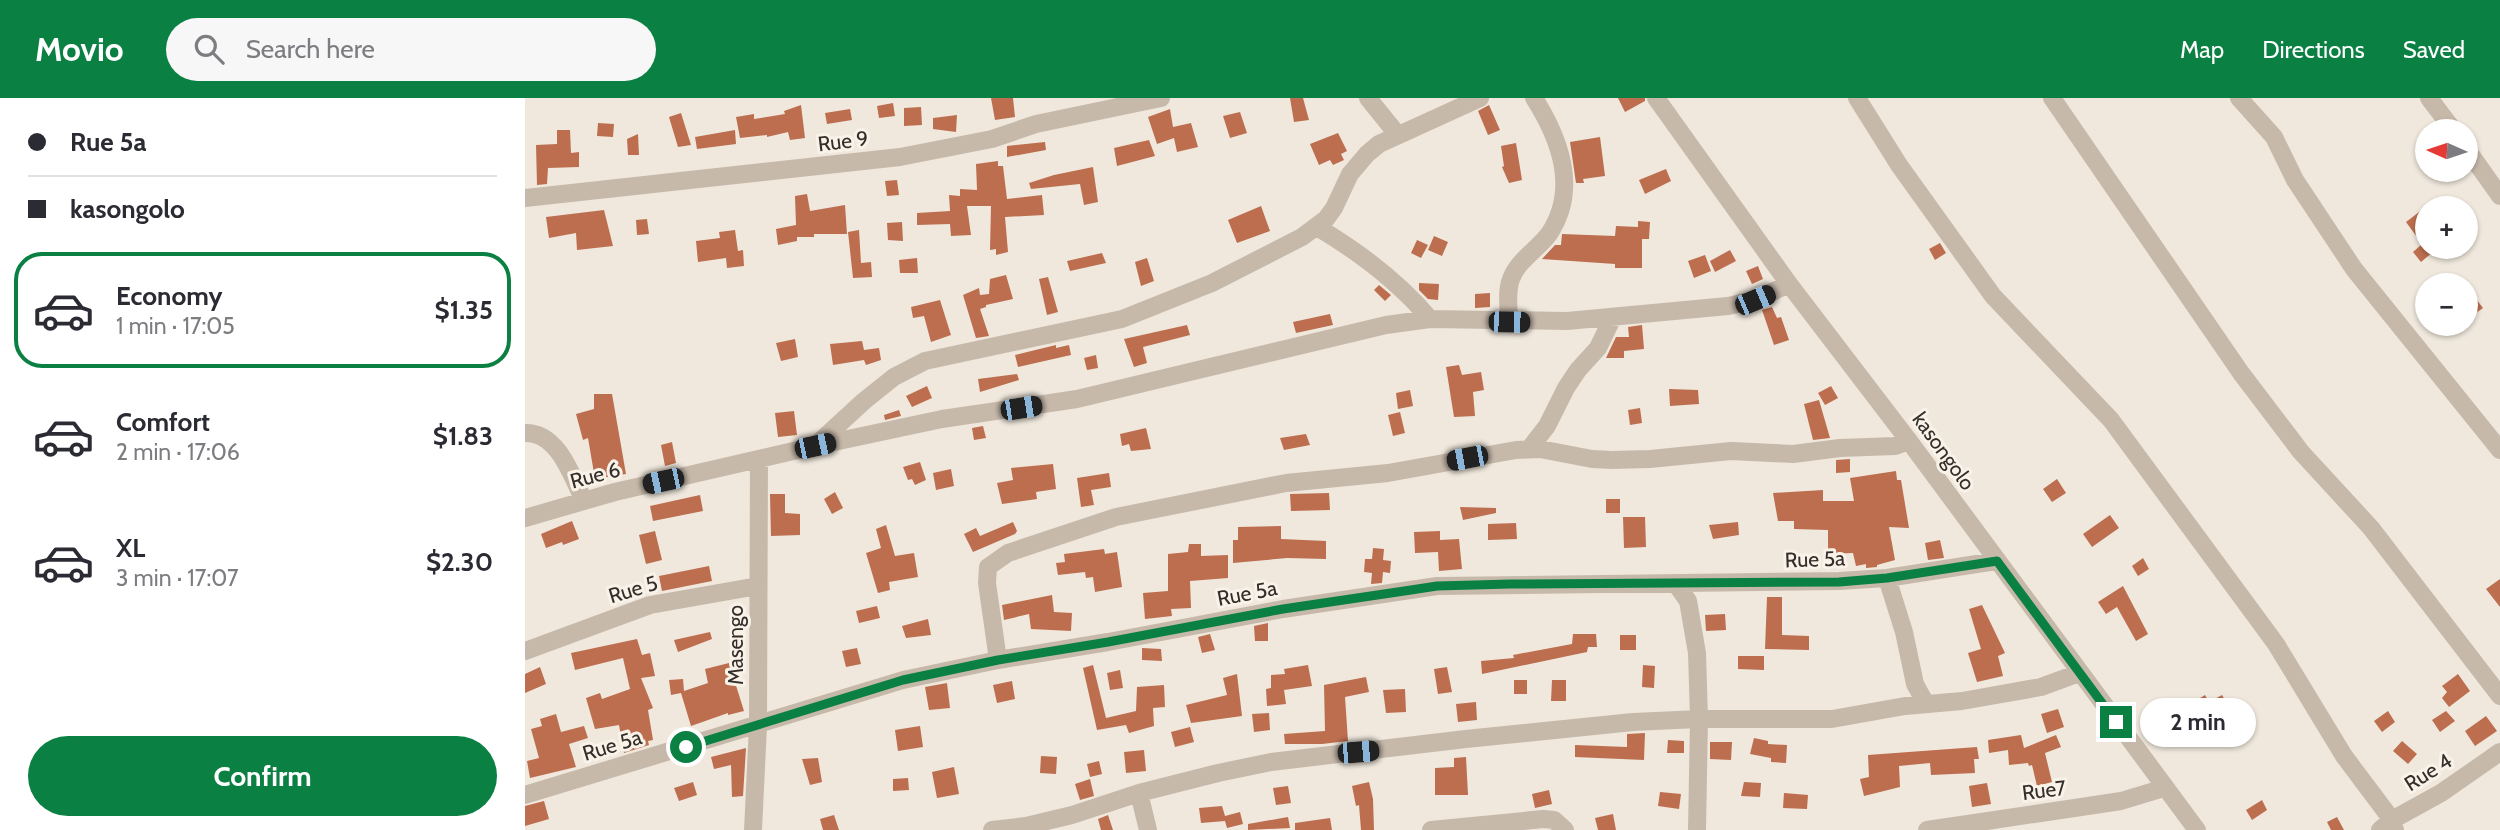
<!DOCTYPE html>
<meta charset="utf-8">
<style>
:root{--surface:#fff;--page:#f7f7f7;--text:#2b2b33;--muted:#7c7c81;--line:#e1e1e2;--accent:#0b8043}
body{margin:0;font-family:Cabin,sans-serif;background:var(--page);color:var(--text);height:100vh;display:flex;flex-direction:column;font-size:26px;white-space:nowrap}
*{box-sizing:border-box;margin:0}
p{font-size:23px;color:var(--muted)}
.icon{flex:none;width:38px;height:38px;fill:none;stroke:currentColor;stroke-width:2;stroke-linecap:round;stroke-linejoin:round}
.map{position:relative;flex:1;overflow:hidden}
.panel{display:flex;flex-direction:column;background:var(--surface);width:525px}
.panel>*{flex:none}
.hud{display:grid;align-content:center;height:154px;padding:0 28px;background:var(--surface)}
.needle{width:46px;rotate:273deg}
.fabs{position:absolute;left:1890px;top:21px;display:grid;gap:14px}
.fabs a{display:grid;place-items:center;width:63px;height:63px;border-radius:50%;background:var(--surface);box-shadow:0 2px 5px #0004;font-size:35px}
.end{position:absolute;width:32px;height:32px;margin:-16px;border:9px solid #0b8043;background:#fff;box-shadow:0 0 0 4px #fff}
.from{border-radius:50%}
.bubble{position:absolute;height:49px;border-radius:24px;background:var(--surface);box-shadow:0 2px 5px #0004;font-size:23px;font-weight:700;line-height:49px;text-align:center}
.car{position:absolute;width:21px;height:42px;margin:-21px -10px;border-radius:9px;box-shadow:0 0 5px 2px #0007;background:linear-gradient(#222 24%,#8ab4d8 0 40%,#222 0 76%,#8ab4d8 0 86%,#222 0)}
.hud b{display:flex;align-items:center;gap:24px;height:66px;font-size:26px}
.hud b+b{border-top:2px solid var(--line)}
.hud i{width:18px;height:18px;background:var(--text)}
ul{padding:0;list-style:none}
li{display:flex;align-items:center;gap:21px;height:116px;margin:0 14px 10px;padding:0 14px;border:4px solid transparent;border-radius:28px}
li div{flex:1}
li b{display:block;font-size:26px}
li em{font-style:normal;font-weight:700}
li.current{border-color:var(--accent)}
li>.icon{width:63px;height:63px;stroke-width:1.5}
.button{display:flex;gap:14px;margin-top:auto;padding:14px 28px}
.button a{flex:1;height:80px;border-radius:42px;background:var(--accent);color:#fff;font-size:28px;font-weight:700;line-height:80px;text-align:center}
header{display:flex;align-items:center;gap:42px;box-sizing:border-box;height:98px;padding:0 35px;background:var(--accent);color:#fff}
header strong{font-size:33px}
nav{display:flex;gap:38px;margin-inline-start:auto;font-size:24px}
.search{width:490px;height:63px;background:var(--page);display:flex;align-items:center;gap:18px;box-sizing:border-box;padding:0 24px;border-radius:38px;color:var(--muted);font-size:26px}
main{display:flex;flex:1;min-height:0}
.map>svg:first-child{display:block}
</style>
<header>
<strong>Movio</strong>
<div class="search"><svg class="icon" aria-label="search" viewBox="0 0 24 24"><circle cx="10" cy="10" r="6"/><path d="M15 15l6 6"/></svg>Search here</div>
<nav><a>Map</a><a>Directions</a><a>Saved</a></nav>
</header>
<main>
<section class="panel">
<div class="hud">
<b><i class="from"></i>Rue 5a</b>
<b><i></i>kasongolo</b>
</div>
<ul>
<li class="current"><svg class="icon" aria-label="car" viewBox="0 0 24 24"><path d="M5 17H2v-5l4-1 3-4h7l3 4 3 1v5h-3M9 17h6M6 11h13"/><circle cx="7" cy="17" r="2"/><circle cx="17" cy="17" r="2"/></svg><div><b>Economy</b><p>1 min · 17:05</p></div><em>$1.35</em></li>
<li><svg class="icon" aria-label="car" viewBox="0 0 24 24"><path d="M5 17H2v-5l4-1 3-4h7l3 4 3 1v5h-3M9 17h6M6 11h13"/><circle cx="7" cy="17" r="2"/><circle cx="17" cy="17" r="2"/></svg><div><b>Comfort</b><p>2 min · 17:06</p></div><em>$1.83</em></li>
<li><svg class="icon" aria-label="car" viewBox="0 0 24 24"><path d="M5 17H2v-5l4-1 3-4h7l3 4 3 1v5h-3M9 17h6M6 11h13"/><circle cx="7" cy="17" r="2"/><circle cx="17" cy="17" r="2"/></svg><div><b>XL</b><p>3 min · 17:07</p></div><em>$2.30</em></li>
</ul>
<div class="button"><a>Confirm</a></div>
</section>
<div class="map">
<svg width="1975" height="732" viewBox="0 0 1975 732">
<rect width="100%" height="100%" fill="#f0e8dd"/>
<!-- building -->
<path fill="#bc6e4f" d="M466 0H488L490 19 470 22Z
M765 0H778L784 22 769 24Z
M1093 0H1120V3L1100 14Z
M368 5 370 18 354 20 352 8Z
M276 7 280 40 265 42 263 34 242 39V37L215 40 211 19 229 16V21L260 16 259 13Z
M964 7 975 32 963 37 953 13Z
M396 9 397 27 379 28V10Z
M325 11 327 22 302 26 300 15Z
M645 11 648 29 666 25 673 49 652 54 649 40 632 46 623 19Z
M715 14 722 35 705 40 698 18Z
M156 15 166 47 153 49 144 19Z
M432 17 431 34 408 31V20Z
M73 25 89 26 88 39 72 38Z
M32 32H45L46 55 54 54V69L23 70 22 86 12 87 11 47 32 46Z
M210 32 211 46 172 51 170 39Z
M813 35 822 53 816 56 819 62 808 67 805 62 794 67 785 46Z
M113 36 114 57H103L102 41Z
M1075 39 1080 78 1058 81 1059 85H1051L1045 44Z
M624 42 630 58 592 68 589 50Z
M520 44 521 52 482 59V48Z
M991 45 997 82 984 85 977 69 979 68 976 48Z
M473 63V68H478L482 101 517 97 519 117 480 119 483 154 471 157V151L465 152 466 108H442L446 137 426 138 425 126 392 127V115L425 113 424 97 435 98V91L452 92 451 66Z
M568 69 573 104 559 107 555 86 506 91 504 85 529 77Z
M1141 71 1146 83 1120 96 1114 82Z
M372 82 374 97 362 98 360 83Z
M282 96 285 113 320 107 322 136H289V139H272V143L253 147 251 131 271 127 270 98Z
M736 108 745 133 712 145 703 122Z
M1902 108V149H1914L1896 164 1888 154 1897 146 1881 124Z
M79 112 88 148 52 152 51 135 24 140 21 119Z
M122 121 124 136 112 137 111 122Z
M1113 123 1125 124 1124 141H1117V170H1090V166L1017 161 1030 147H1036L1037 136 1090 138 1091 128 1113 129Z
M377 124 378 143 363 142 362 125Z
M210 132 213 153 218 152 219 168 202 170 201 160 173 164 171 143 195 140 194 134Z
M334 132 336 165 346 164 347 179 328 180 323 134Z
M909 138 923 144 917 158 903 152Z
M892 142 903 147 896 160 886 155Z
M1415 145 1421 155 1410 162 1404 151Z
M1205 152 1211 163 1190 174 1185 163Z
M577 155 581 165 545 173 542 163Z
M1180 157 1186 173 1169 180 1163 163Z
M392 160 393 175H375L374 162Z
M622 160 629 183 616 188 610 164Z
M1233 168 1238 181 1227 186 1221 173Z
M481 177 488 201 461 207V209L455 211 464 238 451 240 438 197 454 190 455 197 464 196 465 181Z
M523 179 533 214 522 217 514 181Z
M894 185 914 186 913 202 903 201 894 192Z
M854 187 866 197 860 203 849 192Z
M965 195V209L950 210V196Z
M1948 197 1958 210 1947 218 1941 210V202Z
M415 202 426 237 406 244 399 218 388 220 386 209Z
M1247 209 1252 220 1256 219 1264 242 1249 247 1237 212Z
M805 216 808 227 771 235 768 224Z
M662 227 665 237 618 249 622 265 609 269 599 241Z
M1117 227 1119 251 1099 253V260H1081L1091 239H1104L1103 229Z
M270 241 273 259 256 263 251 245Z
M337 243 339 252 354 250 356 262 341 267 339 262 308 267 305 246Z
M531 247V250L544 247 546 257 493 269 490 257Z
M571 257 573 270 562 272 559 260Z
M934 267 937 277 956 274 959 292 948 294 950 318 929 319 921 269Z
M492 276 494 282 455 294 453 281Z
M402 288 407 300 387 309 381 298Z
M1306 288 1313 300 1300 307 1293 295Z
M1144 291 1173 292 1174 306 1145 308Z
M885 292 888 308 873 311 871 295Z
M69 296H87L101 376 70 381 63 340 58 342 51 316 69 311Z
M1294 302 1305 340 1288 342 1279 306Z
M1115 310 1117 325 1105 327 1103 312Z
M374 312 376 318 360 322 359 317Z
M269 313 272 337 253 339 250 315Z
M875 314 880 335 868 338 863 317Z
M458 328 461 340 449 342 447 330Z
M621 330 626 351 606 353 604 346 597 348 595 336Z
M781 336 785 347 759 352 755 340Z
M147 344 151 365 140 368 136 347Z
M1325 361V374L1311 375V362Z
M395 364 401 382 390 387 387 381 383 382 378 369Z
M528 366 531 391 511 394 512 401 477 406 472 385 488 382 486 370Z
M426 371 429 388 411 392 408 375Z
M1371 373 1372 382H1376L1384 430 1364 429 1370 462 1352 467V469L1341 470V466L1331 468 1328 455 1303 456V432L1269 431V423H1253L1248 395 1298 392V403H1329L1325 380Z
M584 375 586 389 566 392 569 407 556 409 552 380Z
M1532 381 1541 395 1527 404 1518 391Z
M310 394 318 410 307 416 299 401Z
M804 395 805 412 766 413 765 396Z
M245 396H260V415L275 416V437L246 438Z
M175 397 178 413 128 423 125 408Z
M1081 401H1095V415H1081Z
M935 409 971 410V415L938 422Z
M1585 417 1594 430 1567 449 1558 436Z
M1098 419H1120L1121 449 1099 450Z
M47 423 54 441 38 447 37 444 21 450 16 436Z
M488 424 492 433 490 436 448 454 439 436 451 430 455 438Z
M1213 424 1214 437 1188 441 1184 427Z
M991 425 992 441 963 442V426Z
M361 427 370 458 389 455 393 479 364 484 365 492 353 495 341 455 356 450 351 431Z
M756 428V441L801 443V461L762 460 708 465V442H713V429Z
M130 433 137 462 121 466 114 437Z
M915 433V442L934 441 937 471 914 473 913 454 890 455 889 434Z
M1415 442 1419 460 1403 462 1400 445Z
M664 446H676V458L703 457V480L665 483 666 510 646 511 647 518 620 521 618 495 643 493V456L663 454Z
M848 450 859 451 858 462 866 463 865 475 858 474 857 485 846 486 847 475 839 474 840 461H847Z
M579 451 580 456 592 454 597 489 570 494 568 479 561 480 560 474 533 477 531 465 540 464 539 456Z
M1618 460 1624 471 1613 478 1607 468Z
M184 468 187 483 137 493 134 478Z
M1975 481V509L1961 491Z
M1598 488 1623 536 1611 543 1592 509 1581 516 1573 504Z
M527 497 529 514 547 515 546 533 506 531 504 516 479 522 477 507Z
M1242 499H1257V537L1284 538V552L1240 551Z
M1457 507 1480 555 1473 558 1478 578 1452 584 1443 555 1456 551 1444 511Z
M352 508 355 520 334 525 331 513Z
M1200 516 1201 532 1181 533 1180 517Z
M403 521 406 537 381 540 377 528Z
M743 525V543H730L729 528Z
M185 534 187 541 153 554 149 542Z
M685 536 690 552 677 555 673 539Z
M1048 536H1071L1072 549H1063L1062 554 957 576 956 563 989 560 988 557 1047 546Z
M1095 537H1111V552H1095Z
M112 541 117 557 125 555 130 578 116 580 128 610 123 612 128 642 123 643 124 647 99 655 94 627 70 631 61 600 75 595 77 601 105 591 98 560 50 572 46 555Z
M332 550 336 566 321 569 317 553Z
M617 550 636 551 637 563 617 562Z
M1213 558H1239V572L1213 571Z
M204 565 219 613 203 617V615L166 628 156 595 146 597 144 582 158 581 159 593 183 585 180 571Z
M568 567 581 620 611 613 612 589 639 587 640 609 628 610 629 628 604 635 601 627 572 632 558 570Z
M783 567 787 588 759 592 761 606 742 608 741 591 746 590V577L760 576 759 571Z
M1118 567 1130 568 1129 590 1117 589Z
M15 569 21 586 0 595V576Z
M922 569 927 594 913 596 909 571Z
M595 572 598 590 585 592 582 575Z
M712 576 717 618 666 625 661 607 702 597 698 580Z
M1933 576 1945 593 1924 609 1917 600 1922 594 1917 588Z
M841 579 844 594 820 599 823 643 797 646H760L759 636 800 633 799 587Z
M989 582H1002V596H989Z
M1027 582H1041V603H1026Z
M487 583 490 601 472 605 468 587Z
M422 585 425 610 404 612 400 589Z
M880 591 881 614 861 615 858 592Z
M1680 597 1684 604 1697 597 1709 617 1715 614 1726 632 1716 638 1712 630 1683 647 1664 616 1666 615 1662 608Z
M951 604 952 622 933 624 931 606Z
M1533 611 1539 629 1522 635 1516 616Z
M1863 613 1870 624 1857 634 1849 623Z
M1921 613 1930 623 1915 634 1907 622Z
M744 615 745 632 729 634 727 616Z
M31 616 36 634 59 628 63 640 44 646 51 669 5 680 2 663 14 660 6 631 17 628 15 621Z
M1961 618 1972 633 1950 648 1940 633Z
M395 628 398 649 373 653 370 632Z
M665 629 669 644 650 649 646 634Z
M1120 635 1119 662 1050 659V647L1102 649V636Z
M1496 637 1499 650 1531 637 1536 649 1520 655 1527 684 1512 688 1507 667 1504 668 1503 665 1484 667 1483 652 1464 655 1463 642Z
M1229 640 1243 643V646L1262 647 1261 665 1246 664V660L1225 656Z
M1143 642 1159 643V655H1142Z
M1877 643 1892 656 1883 666 1868 653Z
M1185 644H1207L1206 662 1185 661Z
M1452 649 1454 661H1449L1450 675 1406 677 1405 665 1374 668 1375 689 1339 698 1335 681 1344 679 1343 657Z
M221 650 218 698 207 699 206 667 189 671 186 659Z
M619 652 621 673 601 675 599 654Z
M516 658 532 659 531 676 515 675Z
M941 659 943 697H910V670L929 669V660Z
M293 660 297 684 285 687 277 661Z
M574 663 577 676 565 679 562 666Z
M429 669 434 696 412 700 407 674Z
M383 680 384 692 368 693V681Z
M565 681 569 698 555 702 550 686Z
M168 684 172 697 154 703 149 690Z
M844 684 848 701 849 732H836L834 707 831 708 827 688Z
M1219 684 1236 685 1235 699 1216 698Z
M1462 685 1466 706 1447 709 1444 688Z
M763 688 766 705 751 707 748 690Z
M1024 692 1027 706 1010 710 1007 696Z
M1135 694 1156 696 1154 711 1133 708Z
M1259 695 1283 697 1282 711 1258 710Z
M1737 702 1742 712 1727 722 1721 712Z
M19 703 24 721 0 728V708Z
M697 708 700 718 715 714 718 726 702 730 700 723 676 725 674 710Z
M1088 716 1091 732H1073L1070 720Z
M309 717 314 732H298L295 721Z
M583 717 588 732H576L573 721Z
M763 719 765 730 723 732V726Z
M1812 719 1819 732H1806L1802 724Z
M805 720 807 732H770V725Z"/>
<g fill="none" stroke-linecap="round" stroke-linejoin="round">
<!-- minor -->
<path stroke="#c7b9aa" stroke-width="18" d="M843 0 872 36
M1131 0 1264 186 1384 343 1672 732
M1332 0 1374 67 1468 198 1586 322 1751 546 1819 658 1867 722 1870 732
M1527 0 1716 275 1776 354 1846 430 1975 598
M1714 0 1749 39 1770 82 1829 171 1975 352
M1904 0 1929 33
M1941 50 1975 98
M0 100 375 59 467 41 511 26 636 0
M792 129C834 154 873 183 905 221
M984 224C984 210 981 194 986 181 993 162 1012 152 1024 136 1054 91 1035 41 1009 0
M0 335C33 334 47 378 59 403
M290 348 339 303 369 279 400 263 597 221 687 185 777 139 801 121 809 110 825 76 842 56 854 46 955 0
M1005 350 1022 328 1041 290 1053 272 1073 250 1088 219
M0 420 90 394 290 348 417 321 552 301 861 227 905 221 1042 223 1203 208 1230 202 1264 186
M1362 480 1379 534 1390 586 1401 606
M1151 486 1163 503 1172 555 1174 621 1172 732
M0 553 125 507 233 488
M473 562 462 485 463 469 483 455 591 419 761 385 863 375 991 352 1015 351 1067 361 1087 362 1125 361 1206 353 1268 356 1315 350 1370 348 1384 343
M614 695 623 732
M0 697 378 582 473 562 583 544 758 511 912 488 1314 483 1362 480 1471 463
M228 732 233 628 234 362
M467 732 501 728 547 717 614 695 693 675 746 664 941 641 1108 624 1174 621H1307L1380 608 1437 603 1516 589 1554 575
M906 732 1018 721 1029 722 1040 732
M1402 732 1596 703 1639 690
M1855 732 1867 722 1916 695 1975 654"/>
</g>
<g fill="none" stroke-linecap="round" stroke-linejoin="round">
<!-- route -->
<path stroke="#0b8043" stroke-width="9" d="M161 649 378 582 473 562 583 544 758 511 886 492 912 488 985 486 1314 484 1362 480 1472 463 1591 624"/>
</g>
<g text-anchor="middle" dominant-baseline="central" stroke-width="6" stroke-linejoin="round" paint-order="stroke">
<!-- street labels -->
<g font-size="21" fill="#352d29" stroke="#f8f2e9">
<text transform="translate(318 43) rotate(-7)">Rue 9</text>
<text transform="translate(1419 353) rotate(54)">kasongolo</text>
<text transform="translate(70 377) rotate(-15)">Rue 6</text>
<text transform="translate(1290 461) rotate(-2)">Rue 5a</text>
<text transform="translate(108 491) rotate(-17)">Rue 5</text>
<text transform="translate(722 495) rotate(-11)">Rue 5a</text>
<text transform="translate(210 547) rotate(-90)">Masengo</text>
<text transform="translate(87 647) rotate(-17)">Rue 5a</text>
<text transform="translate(1903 674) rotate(-32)">Rue 4</text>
<text transform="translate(1519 692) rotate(-7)">Rue7</text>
</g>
</g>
</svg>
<div class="fabs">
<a><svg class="needle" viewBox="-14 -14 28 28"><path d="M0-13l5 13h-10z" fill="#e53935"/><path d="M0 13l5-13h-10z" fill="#7c7c81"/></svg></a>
<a>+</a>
<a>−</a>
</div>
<i class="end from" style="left:161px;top:649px"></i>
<i class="end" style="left:1591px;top:624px"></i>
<div class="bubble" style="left:1615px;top:600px;width:116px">2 min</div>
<i class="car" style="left:1230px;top:202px;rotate:67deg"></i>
<i class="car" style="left:984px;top:224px;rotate:91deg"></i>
<i class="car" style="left:496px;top:310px;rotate:81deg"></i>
<i class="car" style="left:290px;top:348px;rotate:78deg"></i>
<i class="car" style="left:942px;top:360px;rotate:259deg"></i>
<i class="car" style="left:138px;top:383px;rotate:258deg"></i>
<i class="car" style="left:833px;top:654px;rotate:85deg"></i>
</div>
</main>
